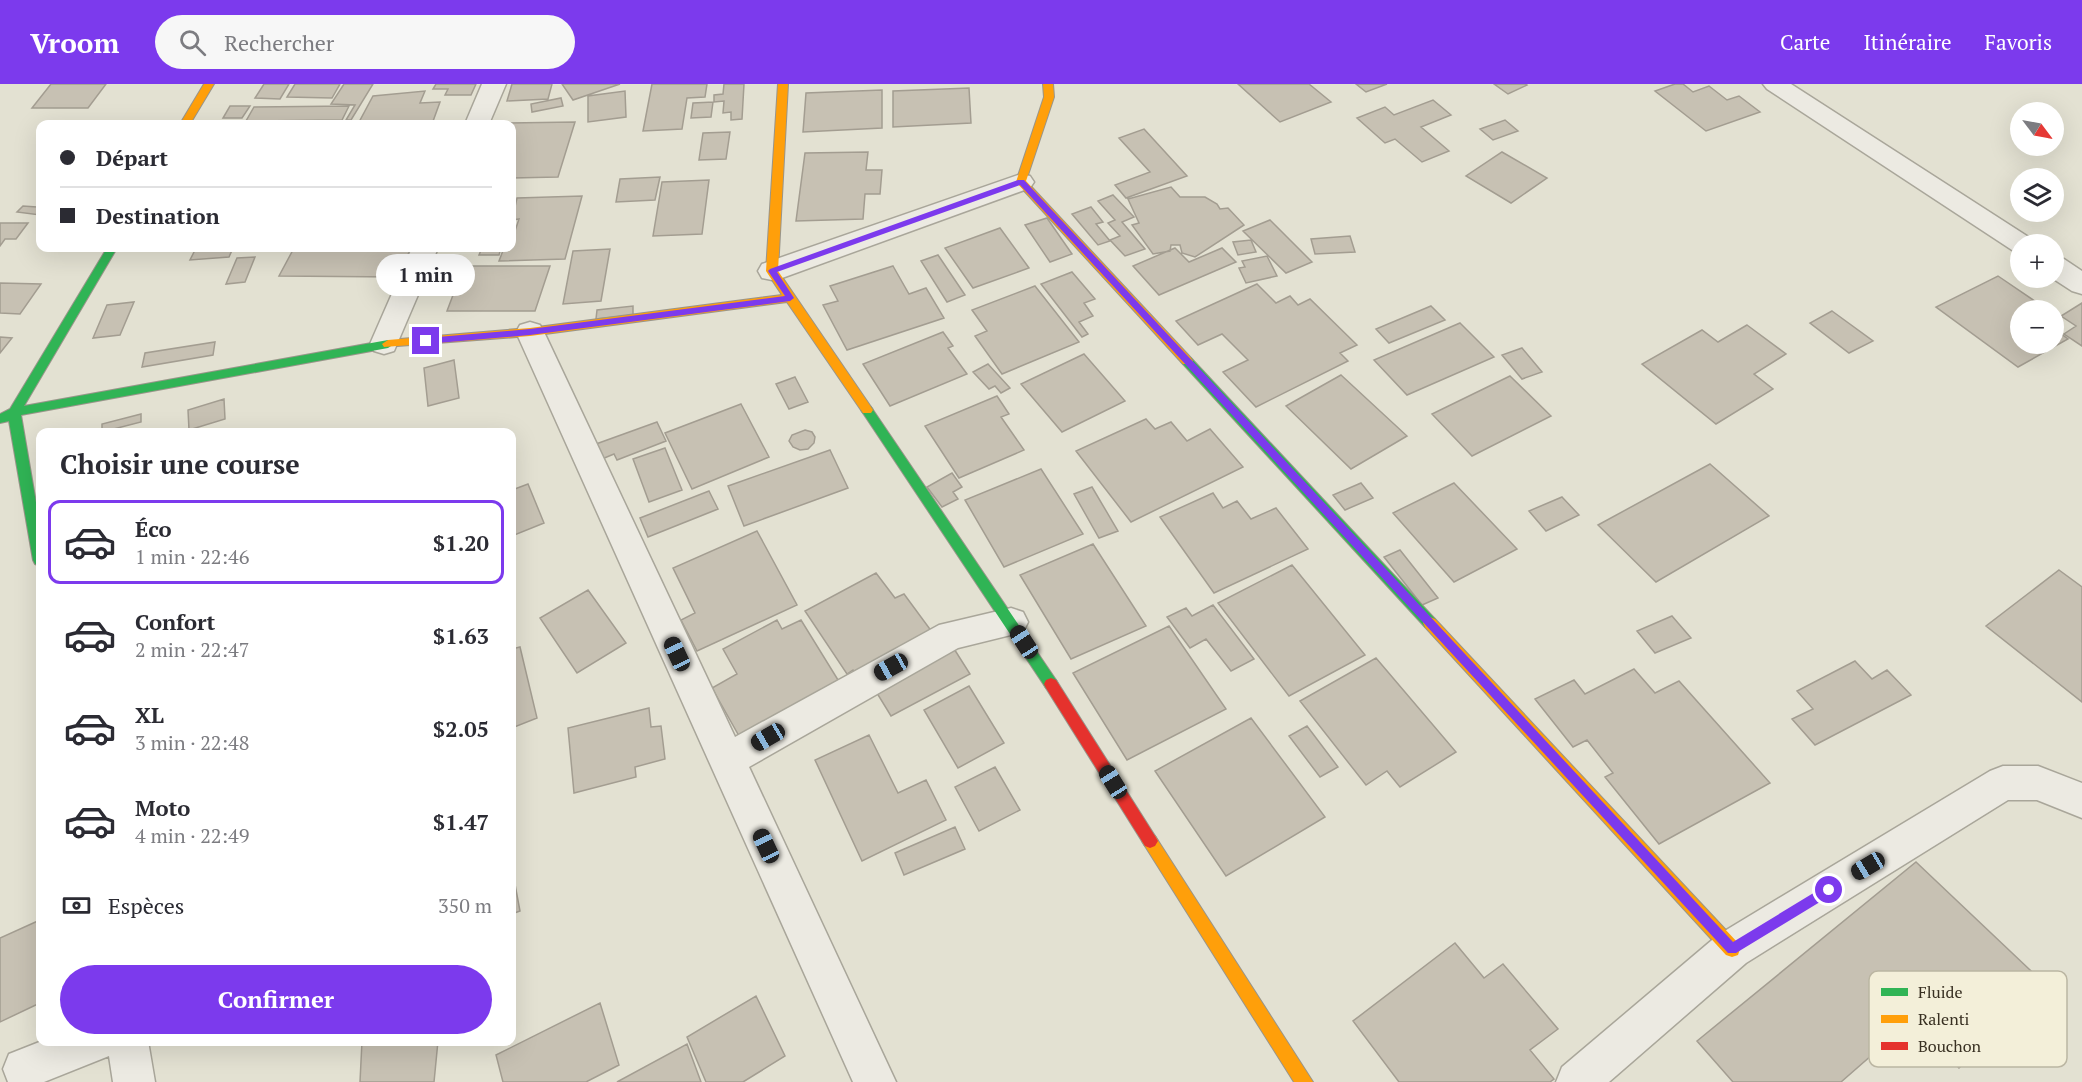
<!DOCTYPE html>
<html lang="fr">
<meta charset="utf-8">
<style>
:root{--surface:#fff;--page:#f7f7f7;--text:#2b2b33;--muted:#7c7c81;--line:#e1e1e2;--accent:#7c3aed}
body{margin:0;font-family:"PT Serif",serif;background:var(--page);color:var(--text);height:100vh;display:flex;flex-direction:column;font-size:22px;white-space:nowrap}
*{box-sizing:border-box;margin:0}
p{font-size:20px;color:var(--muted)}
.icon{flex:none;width:33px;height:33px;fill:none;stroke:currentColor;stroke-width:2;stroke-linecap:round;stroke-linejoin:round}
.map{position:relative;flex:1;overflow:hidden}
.side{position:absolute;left:36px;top:344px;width:480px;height:618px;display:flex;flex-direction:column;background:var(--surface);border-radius:12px;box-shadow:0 6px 24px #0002}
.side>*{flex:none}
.guide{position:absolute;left:36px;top:36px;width:480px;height:132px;border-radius:12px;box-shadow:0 6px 24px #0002;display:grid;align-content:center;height:132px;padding:0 24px;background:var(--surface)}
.needle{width:39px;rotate:122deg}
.tools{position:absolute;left:2010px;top:18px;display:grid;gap:12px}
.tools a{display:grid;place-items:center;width:54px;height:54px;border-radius:50%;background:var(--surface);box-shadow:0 6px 24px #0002;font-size:30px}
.end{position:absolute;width:27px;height:27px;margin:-14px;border:8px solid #7c3aed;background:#fff;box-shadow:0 0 0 3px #fff}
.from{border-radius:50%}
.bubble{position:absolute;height:42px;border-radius:21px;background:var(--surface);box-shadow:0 6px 24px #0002;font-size:20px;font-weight:700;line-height:42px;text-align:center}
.car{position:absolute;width:18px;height:36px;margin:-18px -9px;border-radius:8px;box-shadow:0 0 4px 2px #0007;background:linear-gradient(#222 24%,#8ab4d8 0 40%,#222 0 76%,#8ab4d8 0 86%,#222 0)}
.guide b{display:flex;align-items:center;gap:21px;height:57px;font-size:22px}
.guide b+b{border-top:2px solid var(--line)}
.guide i{width:15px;height:15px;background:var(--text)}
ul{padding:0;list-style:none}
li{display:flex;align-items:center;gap:18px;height:84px;margin:0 12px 9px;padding:0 12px;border:3px solid transparent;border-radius:12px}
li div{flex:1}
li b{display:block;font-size:22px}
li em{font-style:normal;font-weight:700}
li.on{border-color:var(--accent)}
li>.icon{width:54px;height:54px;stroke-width:1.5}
h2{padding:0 24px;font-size:27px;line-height:72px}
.pay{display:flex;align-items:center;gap:15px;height:66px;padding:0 24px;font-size:22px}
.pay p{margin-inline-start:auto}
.button{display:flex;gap:12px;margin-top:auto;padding:12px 24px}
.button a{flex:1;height:69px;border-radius:36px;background:var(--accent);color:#fff;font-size:24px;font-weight:700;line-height:69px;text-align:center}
header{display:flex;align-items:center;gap:36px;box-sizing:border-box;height:84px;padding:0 30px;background:var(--accent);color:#fff}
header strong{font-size:28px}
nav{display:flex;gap:33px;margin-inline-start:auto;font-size:21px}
.search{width:420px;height:54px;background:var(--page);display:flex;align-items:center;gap:15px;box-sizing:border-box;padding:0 21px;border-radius:33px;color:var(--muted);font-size:22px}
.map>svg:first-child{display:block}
</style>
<header>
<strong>Vroom</strong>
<div class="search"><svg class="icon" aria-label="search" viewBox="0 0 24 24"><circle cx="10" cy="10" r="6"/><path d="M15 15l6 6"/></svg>Rechercher</div>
<nav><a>Carte</a><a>Itinéraire</a><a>Favoris</a></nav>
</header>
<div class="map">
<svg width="2082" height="998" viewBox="0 0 2082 998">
<rect width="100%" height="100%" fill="#e3e1d2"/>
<!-- building -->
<path fill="#c7c1b3" stroke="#a39d91" stroke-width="1.5" d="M51 0H106L88 24H32Z
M264 0H289L280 15 255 14Z
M295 0H340L332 14 287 13Z
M344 0H373L351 36H346L355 21 331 20Z
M436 0H476L471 11H445L448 5H433Z
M512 0H552L548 15 507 17Z
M562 0H620L573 16Z
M652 0H707L705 13 687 14 682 45 643 47Z
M724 0H744L742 35 731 36V28L723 29 724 17 714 18V11L723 10Z
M1238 0H1309L1331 18 1280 38Z
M1356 0H1387L1366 8Z
M1494 0H1526L1527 1 1508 10Z
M1675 0H1683L1693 8 1709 2 1727 16 1739 12 1760 28 1706 47 1655 7Z
M969 4 971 39 893 43V7Z
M882 6V44L803 48 806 9Z
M425 7 420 19 440 18 432 40H358L373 12Z
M625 7 626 33 588 38V12Z
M561 14 563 22 532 28 531 20Z
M1433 16 1451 31 1421 43 1449 67 1422 78 1395 55 1385 59 1357 34 1385 23 1394 31Z
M713 18 711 33 691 34 693 19Z
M230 22H250L242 34H223Z
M349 22 342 36 246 37 254 23Z
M1505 36 1518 47 1493 56 1480 45Z
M575 38 558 93 512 94V40L506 39Z
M1144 45 1187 92 1126 114 1115 101 1150 88 1119 54Z
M730 48 726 75 699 76 703 49Z
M868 68 866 86H882L880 110H865L863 135 796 137 805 69Z
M1502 68 1547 94 1511 119 1466 92Z
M660 93 655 116 616 118 620 95Z
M709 96 702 150 653 152 662 98Z
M1171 103 1180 113H1205L1217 120 1220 125 1228 124 1244 141 1195 173 1182 169 1180 161H1171L1170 167 1153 170 1132 141 1139 139 1128 115Z
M1113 111 1134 133 1122 138 1145 165 1125 172 1110 156 1120 152 1108 139 1115 136 1098 117Z
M582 112 565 175 499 177 504 164H512V150H514L519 135 512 136 517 114Z
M40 120V131L17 128 23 122 37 123Z
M1091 123 1103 138 1096 140 1110 157 1098 161 1072 130Z
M1047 134 1072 170 1050 178 1025 141Z
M1270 136 1312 178 1286 189 1243 147Z
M0 139H28L16 155H5L0 162Z
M1000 144 1029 184 973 204 945 164Z
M1350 152 1355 168 1315 170 1311 155Z
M1251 156 1256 168 1238 171 1233 158Z
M196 164H233L229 173 190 176Z
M294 164H411L398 193 279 192Z
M482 164H501L499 171H479Z
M1175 164 1189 178 1222 164 1236 178 1159 211 1133 182Z
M610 165 601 217 563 220 573 167Z
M938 171 965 211 947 218 921 177Z
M1267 172 1277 192 1246 199 1239 184 1245 183 1242 177Z
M255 173 245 198 226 200 237 174Z
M464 182H550L535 227H447Z
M893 182 909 210 926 204 944 234 847 266 823 221 838 217 830 202Z
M1072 188 1095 215 1084 219 1093 232 1079 238 1088 250 1082 253 1041 200Z
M1998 192 2048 226H2020V260H2054V245L2068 255 2018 283 1936 223Z
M0 199 41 200 20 230 0 229Z
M1257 200 1276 219 1290 212 1298 221 1310 215 1357 261 1340 269 1348 277 1256 323 1223 288 1248 276 1222 250 1198 261 1176 237Z
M1035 202 1079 258 1002 290 975 252 987 247 972 226Z
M134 218 120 251 93 254 107 221Z
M2082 219V262L2064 250 2076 242 2061 232Z
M633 222V231L596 235 597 226Z
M1431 222 1445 236 1389 259 1376 245Z
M1832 227 1873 257 1849 269 1810 239Z
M1460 239 1494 273 1407 311 1374 276Z
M1747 241 1786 270 1754 290 1773 305 1716 340 1642 280 1702 246 1718 258Z
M943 248 953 262 948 264 967 290 890 322 863 280Z
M0 253 12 254 0 269Z
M215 258 213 271 142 283 145 269Z
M1522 264 1542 288 1522 295 1502 271Z
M1084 270 1125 317 1062 348 1021 300Z
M454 276 459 314 428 322 424 284Z
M988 280 1010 304 1001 309 995 302 989 305 973 288Z
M1341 291 1407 352 1351 385 1286 322Z
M1510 292 1551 332 1472 372 1432 330Z
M795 293 808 318 789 325 776 300Z
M997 312 1009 330 1001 333 1024 366 959 394 925 342Z
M224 315 225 335 189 346 188 326Z
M741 320 769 373 692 405 665 349Z
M141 330V338L102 348V340Z
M1146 335 1155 345 1171 338 1187 357 1210 345 1243 383 1131 438 1076 367Z
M657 338 666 357 617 376 614 370 602 375 596 360Z
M805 346 812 348 815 353 814 359 808 365 800 366 793 363 789 357 792 351Z
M665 364 682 406 649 418 633 375Z
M830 366 848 404 744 442 728 402Z
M1710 380 1769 432 1656 498 1598 441Z
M1041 385 1083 450 1004 483 965 416Z
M952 389 962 403 953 408 958 415 942 423 927 403Z
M1361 399 1373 414 1345 426 1333 411Z
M1454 399 1517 465 1454 498 1393 429Z
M528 400 544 439 512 452V406Z
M1092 403 1118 447 1099 454 1074 410Z
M709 407 718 425 648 453 640 434Z
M1213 409 1223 424 1237 417 1251 435 1276 424 1308 465 1214 509 1160 433Z
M1562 413 1579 431 1546 447 1529 427Z
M757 447 797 521 697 567 681 536 695 529 673 484Z
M1093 460 1146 542 1071 575 1020 491Z
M1400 466 1438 514 1422 521 1384 473Z
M1292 481 1365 571 1289 612 1218 519Z
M2059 486 2082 503V618L1986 542Z
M876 489 895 514 904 510 935 552 859 595 853 586 847 590 805 527Z
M588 506 626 559 577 589 540 534Z
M1213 521 1254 575 1231 587 1206 555 1190 564 1167 533 1186 524 1192 532Z
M1672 532 1691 554 1655 569 1637 547Z
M777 536 782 545 801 536 843 604 743 659 712 604 737 590 723 565Z
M1169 542 1226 625 1127 676 1073 589Z
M951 560 970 590 891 632 872 601Z
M520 563 537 634 512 644V565Z
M1376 574 1456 668 1400 703 1387 687 1366 701 1300 617Z
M1855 577 1872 595 1887 586 1911 611 1815 661 1792 635 1813 625 1797 607Z
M1634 585 1655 609 1679 597 1770 699 1659 760 1605 693 1613 689 1587 656 1573 663 1535 615 1574 596 1585 610Z
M969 602 1004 659 958 684 924 626Z
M649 624 651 643 661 642 665 675 635 683 636 693 574 709 568 644Z
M1251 634 1325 733 1226 792 1155 687Z
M1307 642 1338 683 1320 693 1289 652Z
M869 651 898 709 926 696 946 736 862 777 815 676Z
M995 683 1020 726 979 747 955 703Z
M955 743 965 765 904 791 895 769Z
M1916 778 2047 902 1959 984 1912 936 1841 998H1733L1697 957Z
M514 795 520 827 512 830V796Z
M40 836V919L0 938V854Z
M1455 859 1484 894 1503 880 1558 945 1530 966 1554 995 1550 998H1399L1353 937Z
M756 912 785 972 743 998H706L687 953Z
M600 919 619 981 586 998H503L496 971Z
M362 957H438L434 998H360Z
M687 960 701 998H617Z"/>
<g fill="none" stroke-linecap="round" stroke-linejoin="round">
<!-- street casing -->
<g stroke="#a9a69a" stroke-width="3">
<path id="street" d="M482 0H506L489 40H465Z
M1763 0H1791L2030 154 2034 160H2020V169L2012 166 1767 5Z
M1021 90 1030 92 1034 98 1030 104 782 194 772 196 762 194 758 187 762 180Z
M412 164H438L394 267 384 270 374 267 370 260Z
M2054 173 2064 175 2082 187V210L2072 207 2052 194Z
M530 238 540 241 544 248 735 653 939 541 1011 524 1023 528 1028 538 1023 548 958 564 749 683 896 998H853L516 248 520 241Z
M2003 682H2038L2082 699V734L2037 716H2008L1746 879 1609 998H1556L1562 983 1718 851 1990 687Z
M42 957H148L155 998H113L109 972 44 998H8L3 985 9 970Z"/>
</g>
<!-- fast casing -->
<g stroke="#99958a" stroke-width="2">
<path id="fast" d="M107 164H117L24 322 388 256 394 260 388 264 21 331 40 442V482L35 480 33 476 9 337 0 339V330L10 325Z
M1187 273 1191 274 1435 535 1437 539 1435 543 1430 545 1425 543 1183 280 1181 277Z
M867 321 871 323 1056 596 1058 600 1056 604 1051 606 1046 604 863 329 861 326Z"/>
</g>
<!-- slow casing -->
<g stroke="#99958a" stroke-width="2">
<path id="slow" d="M204 0H214L190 40H180Z
M778 0H788L778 187 871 323 873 326 871 329H863L787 218 530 252 384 263 382 260 388 256 530 244 782 211 766 187Z
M1043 0H1053L1054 13 1026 97 1191 274 1193 277 1191 280H1183L1016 98 1044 13Z
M1430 533 1435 535 1738 859 1740 865 1738 871 1732 873 1726 871 1425 543 1423 539 1425 535Z
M1150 750 1155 752 1313 998H1294L1145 762 1142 757 1145 752Z"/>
</g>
<!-- jam casing -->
<g stroke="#99958a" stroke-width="2">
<path id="jam" d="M1051 594 1056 596 1155 752 1158 757 1155 762 1150 764 1145 762 1046 604 1044 600 1046 596Z"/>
</g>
<!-- street -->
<use href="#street" fill="#eceae2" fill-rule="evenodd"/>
<!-- fast -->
<use href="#fast" fill="#30b455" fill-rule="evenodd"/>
<!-- slow -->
<use href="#slow" fill="#ff9f0a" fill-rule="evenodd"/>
<!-- jam -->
<use href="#jam" fill="#e5322d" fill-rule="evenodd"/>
</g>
<!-- route -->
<path fill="#7c3aed" d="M1018 96H1024L1733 858 1825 802H1833V810L1736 869H1728L1020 101 777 188 794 214 790 217 530 251 426 260 421 257 426 254 530 245 785 212 768 187 770 185Z"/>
<!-- legend -->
<rect x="1869" y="887" width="198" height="96" rx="9" fill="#f3efd9" stroke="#bbb6a2" stroke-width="1.5"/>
<rect x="1881" y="904" width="27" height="8" fill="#30b455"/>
<rect x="1881" y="931" width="27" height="8" fill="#ff9f0a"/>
<rect x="1881" y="958" width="27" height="8" fill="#e5322d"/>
<g font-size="16" fill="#383022">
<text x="1918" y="914">Fluide</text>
<text x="1918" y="941">Ralenti</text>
<text x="1918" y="968">Bouchon</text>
</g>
</svg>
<div class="tools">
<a><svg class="needle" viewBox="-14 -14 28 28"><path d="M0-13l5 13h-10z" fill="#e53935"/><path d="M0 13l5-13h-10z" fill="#7c7c81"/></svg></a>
<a><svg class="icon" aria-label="layers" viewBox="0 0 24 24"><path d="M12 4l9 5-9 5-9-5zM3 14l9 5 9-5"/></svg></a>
<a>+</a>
<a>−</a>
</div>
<i class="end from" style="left:1829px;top:806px"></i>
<i class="end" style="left:426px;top:257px"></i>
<div class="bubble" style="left:376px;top:170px;width:99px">1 min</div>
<i class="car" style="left:1024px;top:558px;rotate:327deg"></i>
<i class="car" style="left:677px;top:570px;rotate:335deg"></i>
<i class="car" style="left:891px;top:583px;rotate:241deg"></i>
<i class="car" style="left:768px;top:653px;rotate:240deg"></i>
<i class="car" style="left:1113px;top:698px;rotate:328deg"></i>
<i class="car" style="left:766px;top:762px;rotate:335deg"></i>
<i class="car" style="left:1868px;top:782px;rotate:239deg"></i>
<div class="guide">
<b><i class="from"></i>Départ</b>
<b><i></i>Destination</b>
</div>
<section class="side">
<h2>Choisir une course</h2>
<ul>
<li class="on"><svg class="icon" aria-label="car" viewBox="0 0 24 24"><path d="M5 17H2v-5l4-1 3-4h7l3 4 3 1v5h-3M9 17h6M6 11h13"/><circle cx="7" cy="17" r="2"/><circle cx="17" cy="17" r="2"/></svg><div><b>Éco</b><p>1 min · 22:46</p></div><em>$1.20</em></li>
<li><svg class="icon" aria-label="car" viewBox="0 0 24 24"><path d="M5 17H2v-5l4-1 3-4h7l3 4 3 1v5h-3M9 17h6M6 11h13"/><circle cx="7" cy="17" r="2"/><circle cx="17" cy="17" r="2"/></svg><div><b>Confort</b><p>2 min · 22:47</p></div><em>$1.63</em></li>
<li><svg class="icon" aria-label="car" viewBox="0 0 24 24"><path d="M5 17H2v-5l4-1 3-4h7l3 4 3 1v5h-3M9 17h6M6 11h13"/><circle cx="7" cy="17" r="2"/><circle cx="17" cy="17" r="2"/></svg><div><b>XL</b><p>3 min · 22:48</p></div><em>$2.05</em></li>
<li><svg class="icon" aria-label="car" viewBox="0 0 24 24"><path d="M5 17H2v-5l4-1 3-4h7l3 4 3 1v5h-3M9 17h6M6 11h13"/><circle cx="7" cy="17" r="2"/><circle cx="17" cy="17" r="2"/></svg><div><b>Moto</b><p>4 min · 22:49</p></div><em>$1.47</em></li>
</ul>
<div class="pay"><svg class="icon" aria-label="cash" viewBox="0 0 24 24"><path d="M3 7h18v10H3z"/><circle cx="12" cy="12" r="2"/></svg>Espèces<p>350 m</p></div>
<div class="button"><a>Confirmer</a></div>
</section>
</div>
